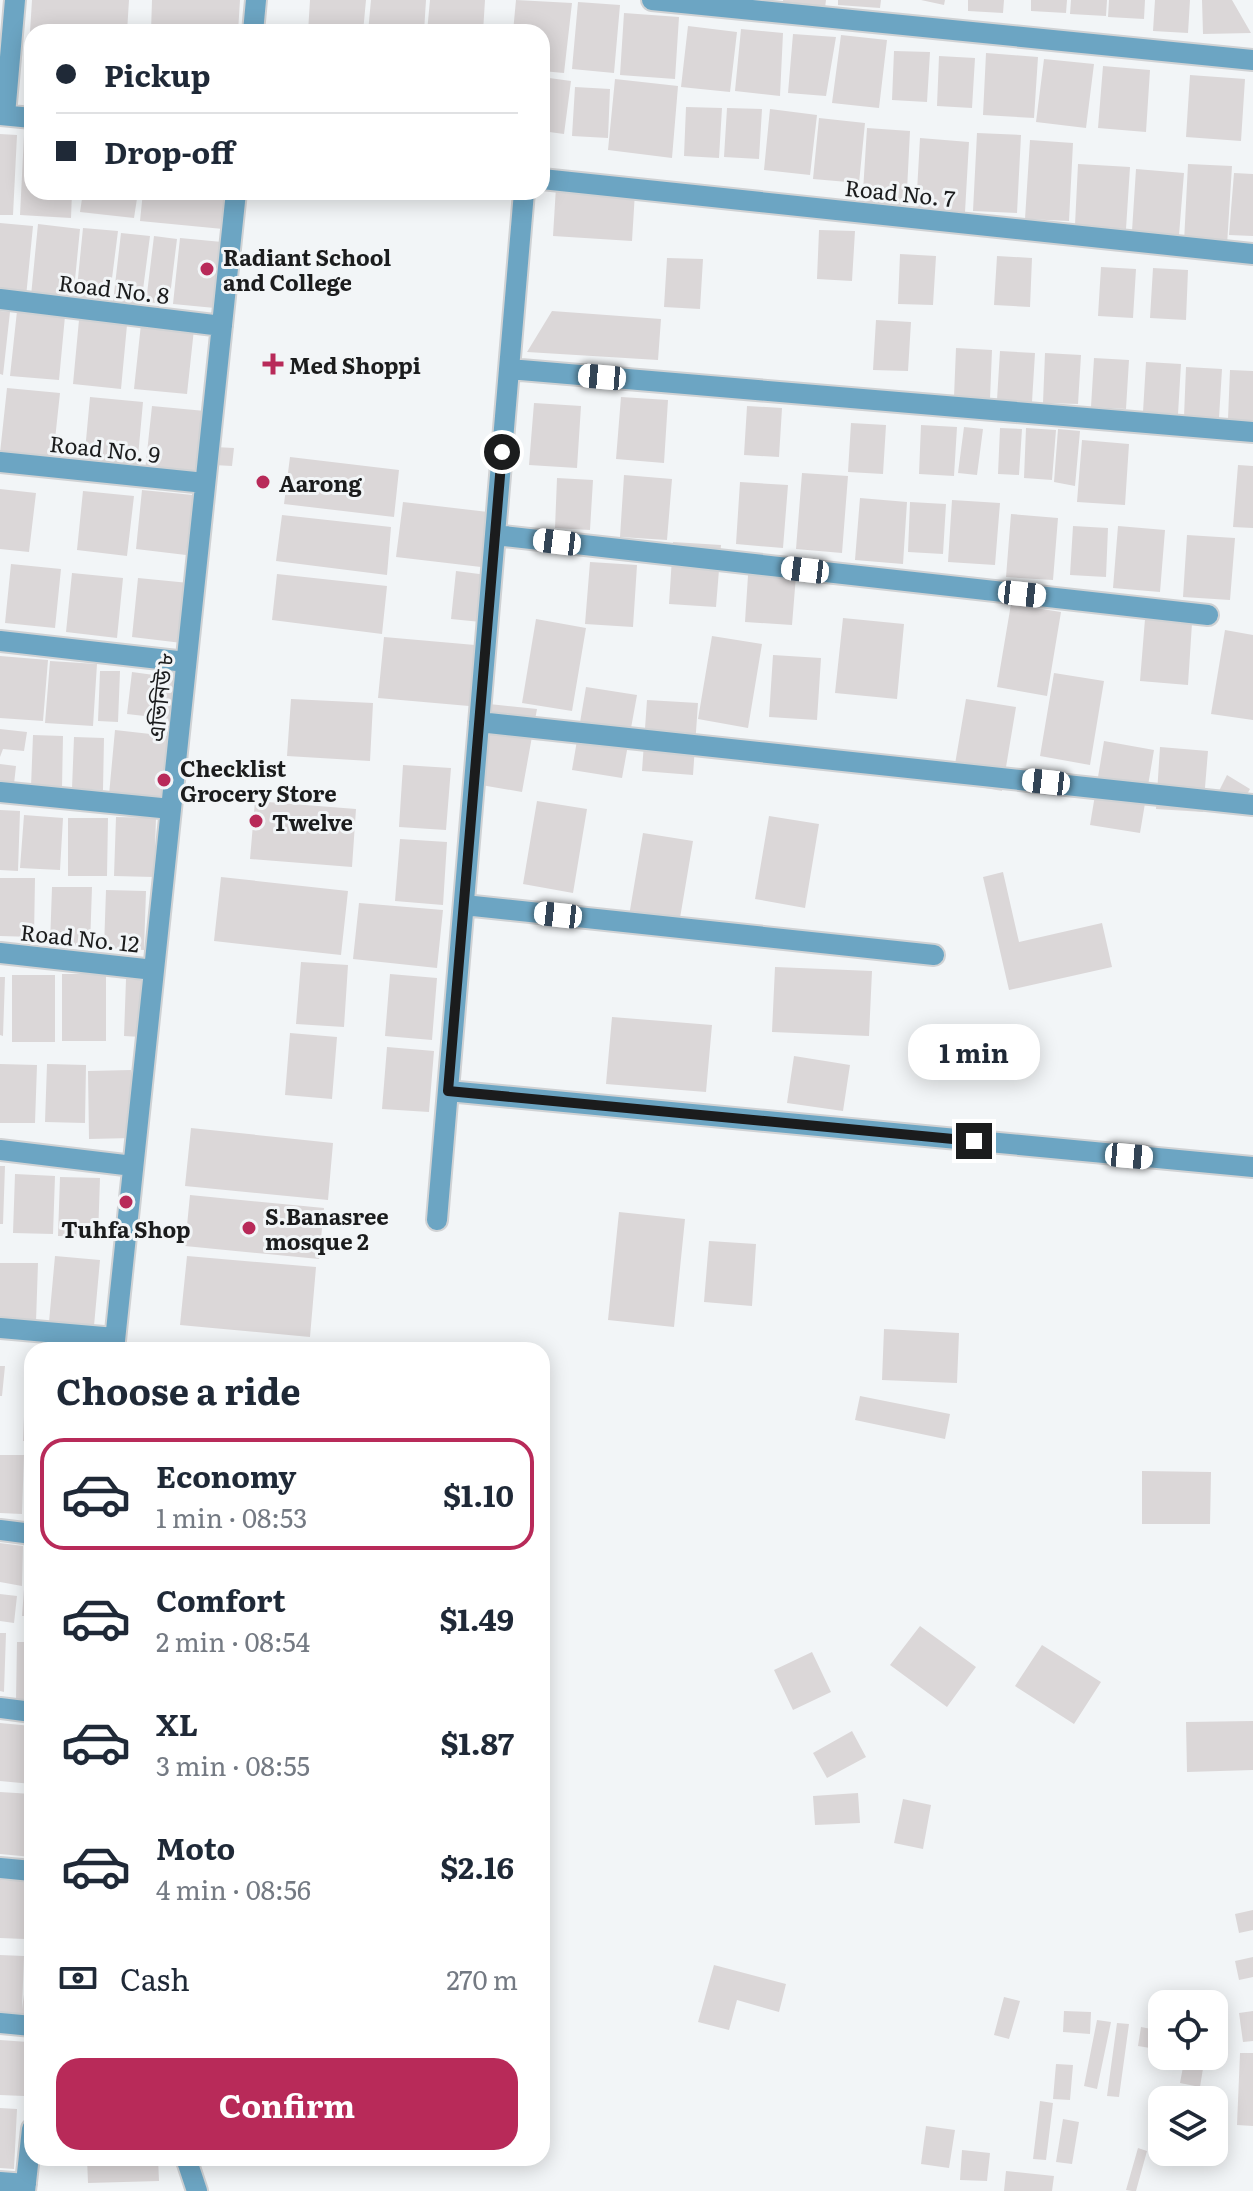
<!DOCTYPE html>
<meta charset="utf-8">
<style>
:root{--surface:#fff;--page:#f2f2f3;--text:#1f2937;--muted:#747a83;--line:#e0e1e3;--accent:#b82a59}
body{margin:0;font-family:Literata,"Noto Sans Bengali",serif;background:var(--page);color:var(--text);height:100vh;display:flex;flex-direction:column;font-size:30px;white-space:nowrap}
*{box-sizing:border-box;margin:0}
p{font-size:26px;color:var(--muted)}
.icon{flex:none;width:44px;height:44px;fill:none;stroke:currentColor;stroke-width:2;stroke-linecap:round;stroke-linejoin:round}
.map{position:relative;flex:1;overflow:hidden}
.side{position:absolute;left:24px;top:1342px;width:526px;height:824px;display:flex;flex-direction:column;background:var(--surface);border-radius:24px;box-shadow:0 4px 20px #0003}
.side>*{flex:none}
.guide{position:absolute;left:24px;top:24px;width:526px;height:176px;border-radius:24px;box-shadow:0 4px 20px #0003;display:grid;align-content:center;height:176px;padding:0 32px;background:var(--surface)}
.buttons{position:absolute;left:1148px;top:1990px;display:grid;gap:16px}
.buttons a{display:grid;place-items:center;width:80px;height:80px;border-radius:16px;background:var(--surface);box-shadow:0 4px 20px #0003;font-size:40px}
.end{position:absolute;width:36px;height:36px;margin:-18px;border:10px solid #1b1c1d;background:#fff;box-shadow:0 0 0 4px #fff}
.from{border-radius:50%}
.bubble{position:absolute;height:56px;border-radius:24px;background:var(--surface);box-shadow:0 4px 20px #0003;font-size:26px;font-weight:700;line-height:56px;text-align:center}
.car{position:absolute;width:24px;height:48px;margin:-24px -12px;border-radius:10px;box-shadow:0 0 6px 2px #0007;background:linear-gradient(#fff 24%,#345 0 40%,#fff 0 76%,#345 0 86%,#fff 0)}
.guide b{display:flex;align-items:center;gap:28px;height:76px;font-size:30px}
.guide b+b{border-top:2px solid var(--line)}
.guide i{width:20px;height:20px;background:var(--text)}
ul{padding:0;list-style:none}
li{display:flex;align-items:center;gap:24px;height:112px;margin:0 16px 12px;padding:0 16px;border:4px solid transparent;border-radius:24px}
li div{flex:1}
li b{display:block;font-size:30px}
li em{font-style:normal;font-weight:700}
li.current{border-color:var(--accent)}
li>.icon{width:72px;height:72px;stroke-width:1.5}
h2{padding:0 32px;font-size:36px;line-height:96px}
.pay{display:flex;align-items:center;gap:20px;height:88px;padding:0 32px;font-size:30px}
.pay p{margin-inline-start:auto}
.action{display:flex;gap:16px;margin-top:auto;padding:16px 32px}
.action a{flex:1;height:92px;border-radius:24px;background:var(--accent);color:#fff;font-size:32px;font-weight:700;line-height:92px;text-align:center}
.map>svg:first-child{display:block}
</style>
<div class="map">
<svg width="1253" height="2191" viewBox="0 0 1253 2191">
<rect width="100%" height="100%" fill="#f2f5f7"/>
<!-- building -->
<path fill="#dbd7d8" d="M32 0H129L127 32H30Z
M152 0H240L238 32H151Z
M310 0H366L363 32H308Z
M371 0H426L424 32H368Z
M430 0H485L483 32H427Z
M516 0 572 3 564 73 542 71V32H513Z
M783 0H826L825 8 783 5Z
M838 0H881L880 8 838 5Z
M921 0H945L944 5Z
M968 0H1004L1003 13 968 11Z
M1031 0H1067L1066 13 1031 11Z
M1071 0H1107L1106 16 1070 14Z
M1109 0H1145L1144 19 1108 17Z
M1155 0H1190L1188 33 1153 31Z
M1202 0H1232L1251 33 1203 34Z
M578 2 620 5 614 73 572 69Z
M624 13 679 17 675 79 620 75Z
M688 26 737 32 730 92 681 87Z
M741 29 783 33 780 96 735 91Z
M793 34 836 37 826 96 788 93Z
M841 35 887 40 879 108 832 103Z
M894 51 930 52 927 102 892 100Z
M986 53 1038 57 1034 118 983 115Z
M939 56 975 58 972 108 937 106Z
M1044 59 1094 64 1086 128 1036 122Z
M1103 66 1150 70 1146 132 1098 128Z
M30 67H32V113H27Z
M1190 75 1245 79 1241 141 1186 137Z
M542 77 571 81 564 134 542 131Z
M615 79 678 86 672 158 608 150Z
M575 87 610 89 608 138 572 136Z
M686 107 722 108 719 158 684 156Z
M727 108 762 109 759 159 724 157Z
M770 109 817 115 810 175 764 170Z
M819 118 865 123 859 183 813 179Z
M867 128 910 131 906 210 862 207Z
M977 133 1021 135 1017 213 973 211Z
M0 134 17 135 13 215H0Z
M24 135H32V192H72L71 218 20 215Z
M920 138 969 142 965 212 916 209Z
M1030 140 1073 143 1069 221 1025 219Z
M1078 164 1130 167 1126 229 1075 225Z
M1188 164 1232 166 1227 245 1184 242Z
M1136 169 1184 173 1179 235 1132 231Z
M1234 173 1253 174V236L1229 235Z
M556 187 635 192 632 241 553 236Z
M83 192H138L134 218 80 212Z
M143 192H226L223 229 140 221Z
M0 223 33 226 26 297 0 295Z
M38 224 80 229 73 300 31 296Z
M83 228 118 231 109 302 76 298Z
M819 230 855 231 852 281 817 279Z
M121 233 150 236 141 305 113 302Z
M154 236 177 239 169 304 146 302Z
M180 238 222 242 215 308 173 304Z
M900 254 936 256 933 305 898 304Z
M997 256 1032 258 1030 307 994 305Z
M667 258 703 259 700 309 664 307Z
M1101 267 1136 269 1133 318 1098 316Z
M1153 268 1188 270 1186 320 1150 318Z
M0 311 10 312 3 375 0 374Z
M17 311 65 316 59 380 10 376Z
M552 311 661 319 658 360 527 352Z
M79 320 127 325 121 389 73 384Z
M876 320 911 322 908 371 873 370Z
M141 324 194 329 187 394 134 389Z
M956 348 992 350 990 399 954 397Z
M1000 351 1035 353 1032 402 997 400Z
M1045 353 1081 355 1078 404 1043 403Z
M1094 358 1129 360 1126 409 1091 407Z
M1146 362 1181 364 1178 414 1143 412Z
M1186 367 1222 369 1219 418 1184 417Z
M1230 370 1253 371V421L1228 419Z
M7 388 60 393 53 458 0 453Z
M90 397 143 402 137 468 84 462Z
M621 397 668 400 664 463 616 459Z
M534 403 581 406 577 468 529 465Z
M152 406 205 411 198 476 145 471Z
M747 406 782 408 779 457 744 455Z
M851 423 886 425 883 474 848 472Z
M921 425 957 427 954 476 919 474Z
M964 427 983 429 977 475 958 473Z
M1000 428 1022 429 1019 475 998 474Z
M1026 428 1056 430 1052 480 1024 478Z
M1058 429 1080 431 1075 486 1054 482Z
M1082 440 1129 444 1125 505 1077 502Z
M215 447 234 448 232 466 214 465Z
M290 457 399 470 394 517 284 504Z
M1238 465 1253 466V528L1233 527Z
M802 473 848 476 842 553 796 549Z
M624 475 672 479 667 540 620 537Z
M557 478 593 480 590 530 555 528Z
M740 482 788 485 783 548 736 544Z
M0 489 36 493 29 552 0 549Z
M142 490 193 495 186 555 136 549Z
M83 491 134 496 127 556 77 550Z
M860 498 907 502 903 564 855 560Z
M952 500 1000 503 995 565 948 562Z
M403 502 488 512 481 567 396 557Z
M910 502 946 504 943 554 908 552Z
M1011 514 1058 518 1053 580 1006 577Z
M282 515 391 527 387 575 276 561Z
M1073 526 1108 528 1106 577 1070 575Z
M1118 526 1165 530 1160 592 1113 588Z
M1187 535 1235 538 1230 600 1183 597Z
M673 542 721 545 716 607 669 604Z
M749 560 797 563 792 625 745 622Z
M590 562 637 565 633 627 585 624Z
M11 564 61 569 55 628 5 623Z
M456 571 487 575 481 622 451 619Z
M72 573 123 578 117 638 66 632Z
M277 574 387 586 382 634 272 620Z
M138 578 189 583 182 643 132 637Z
M1011 604 1061 612 1047 696 997 687Z
M843 618 904 624 897 699 835 693Z
M536 619 586 628 572 711 522 703Z
M1145 619 1192 623 1188 685 1140 681Z
M1225 630 1253 635V720L1211 714Z
M712 636 762 644 748 728 698 719Z
M384 637 475 645 469 706 378 698Z
M773 655 821 658 817 720 769 717Z
M0 656 48 660 43 721 0 718Z
M50 661 97 664 93 726 45 723Z
M100 671H120L118 722 98 721Z
M132 672 176 678 171 719 127 714Z
M1054 673 1104 681 1090 765 1040 756Z
M586 687 637 695 622 778 572 770Z
M291 699 373 703 370 761 287 756Z
M966 699 1016 707 1002 791 952 782Z
M647 700 698 703 693 775 642 771Z
M489 704 537 709 522 792 481 785Z
M0 729 27 732 24 751 3 749 0 757Z
M115 730 168 736 162 801 109 795Z
M33 735 63 736 62 788 31 787Z
M74 737 104 738 103 790 72 789Z
M1104 741 1154 750 1140 833 1090 825Z
M1160 747 1208 751 1203 812 1156 809Z
M0 764 16 766 13 793 0 791Z
M403 765 451 768 446 830 399 827Z
M1227 775 1250 789 1241 805 1218 793Z
M255 801 356 809 352 867 250 859Z
M537 801 587 809 573 893 523 884Z
M0 810 20 811 18 871 0 870Z
M24 815 63 818 60 870 20 868Z
M769 816 819 824 805 908 755 899Z
M116 817 156 818 154 877 114 876Z
M68 818H108L107 876H68Z
M643 833 693 841 679 924 629 916Z
M400 839 447 842 443 905 395 901Z
M1003 872 1019 942 1102 923 1112 967 1009 990 983 877Z
M221 877 348 891 341 955 214 941Z
M0 878H35L34 937 0 936Z
M52 887H92L90 946 50 945Z
M106 890 146 891 144 950 104 948Z
M359 903 443 910 437 968 353 959Z
M301 962 348 965 344 1027 296 1024Z
M775 967 872 971 869 1036 772 1032Z
M62 974H106V1041H62Z
M390 974 437 978 432 1040 385 1036Z
M12 975H55V1042H12Z
M0 977H5L3 1036 0 1035Z
M126 979 144 980 141 1037 124 1036Z
M612 1017 712 1025 706 1092 606 1084Z
M290 1033 337 1037 332 1099 285 1095Z
M387 1047 434 1051 429 1112 382 1109Z
M794 1056 850 1065 843 1111 787 1103Z
M0 1064 37 1065 35 1123H0Z
M47 1064 86 1065 85 1123 45 1122Z
M131 1070 132 1138 89 1139 88 1071Z
M191 1128 333 1143 328 1200 185 1186Z
M0 1166H5L3 1224H0Z
M15 1174 55 1176 53 1234 13 1233Z
M60 1177 100 1178 98 1237 58 1236Z
M190 1195 324 1208 319 1259 185 1246Z
M619 1212 685 1219 674 1327 608 1320Z
M709 1241 756 1244 752 1306 704 1302Z
M55 1256 100 1260 94 1326 49 1322Z
M187 1256 316 1267 310 1337 180 1325Z
M0 1263H38L36 1322 0 1321Z
M884 1329 959 1333 957 1383 882 1380Z
M0 1366H5L2 1396H0Z
M26 1368 32 1369V1441H23Z
M860 1396 950 1414 945 1439 855 1420Z
M0 1455H24L22 1514 0 1513Z
M1142 1471 1211 1472 1210 1524H1142Z
M0 1543 23 1546 22 1586 0 1582Z
M27 1549 32 1550V1616H22Z
M0 1594 17 1596 14 1623 0 1621Z
M920 1626 976 1667 947 1707 890 1665Z
M0 1633H6L4 1692 0 1691Z
M17 1642H32V1701L16 1700Z
M1042 1645 1101 1682 1074 1724 1015 1686Z
M812 1652 831 1692 793 1710 774 1670Z
M1253 1721V1770L1187 1772 1186 1722Z
M0 1723 32 1726V1784L0 1781Z
M852 1731 866 1757 827 1778 813 1753Z
M0 1792 32 1794V1857L0 1854Z
M858 1793 860 1823 815 1825 813 1796Z
M903 1799 931 1805 923 1849 894 1843Z
M0 1880 27 1881 25 1939 0 1938Z
M1253 1910V1930L1239 1933 1235 1914Z
M0 1955 24 1956 22 2009 28 1965H32V2016L0 2014Z
M1253 1957V1977L1239 1980 1235 1961Z
M714 1965 786 1984 779 2012 737 2000 729 2030 698 2022Z
M1004 1997 1020 2001 1009 2039 994 2035Z
M1064 2011 1091 2012 1090 2034 1063 2032Z
M1253 2011V2041L1243 2042 1239 2013Z
M1097 2020 1111 2022 1097 2089 1084 2086Z
M1117 2023 1129 2024 1119 2097 1107 2096Z
M1141 2027 1162 2031V2050L1138 2046Z
M0 2040 28 2042 24 2096 0 2095Z
M1240 2053H1253V2126L1237 2125Z
M1185 2056H1205L1200 2087 1180 2083Z
M1056 2064 1073 2065 1070 2100 1053 2099Z
M1175 2091 1191 2093 1190 2100H1174Z
M1040 2101 1053 2103 1046 2160 1033 2159Z
M0 2108 17 2109 14 2169 0 2168Z
M1063 2119 1079 2122 1072 2164 1056 2162Z
M926 2126 955 2130 949 2168 921 2164Z
M1138 2148 1147 2151 1136 2191H1132L1126 2190Z
M962 2150 990 2153 987 2181 960 2180Z
M87 2158H158L159 2181 88 2183Z
M1006 2171 1054 2176 1052 2191H1004Z"/>
<g fill="none" stroke-linecap="round" stroke-linejoin="round">
<!-- minor casing -->
<g stroke="#d0d2d4" stroke-width="24">
<path id="minor" d="M652 0 1253 60
M253 32 256 0
M0 115 32 118
M5 115 15 0
M542 179 1253 254
M0 299 222 326
M509 369 1253 432
M0 462 205 483
M495 535 1208 615
M0 641 186 662
M479 722 1253 805
M0 792 171 809
M464 905 934 955
M0 953 154 970
M448 1091 1253 1167
M0 1150 133 1166
M437 1220 524 192
M0 1328 115 1338
M114 1350 236 192
M0 1530 32 1534
M0 1708 32 1712
M0 1868 32 1871
M0 2023 32 2026
M186 2158 197 2191
M0 2182 26 2184
M25 2191 32 2129"/>
</g>
<!-- minor -->
<use href="#minor" stroke="#6ca5c3" stroke-width="20"/>
</g>
<g fill="none" stroke-linecap="round" stroke-linejoin="round">
<!-- route -->
<path stroke="#1b1c1d" stroke-width="10" d="M502 452 448 1091 974 1141"/>
</g>
<!-- markers -->
<g fill="#b82a59" stroke="#f2f5f7" stroke-width="3">
<circle cx="207" cy="269" r="8"/>
<path d="M269 352h8v8h8v8h-8v8h-8v-8h-8v-8h8z"/>
<circle cx="263" cy="482" r="8"/>
<circle cx="164" cy="780" r="8"/>
<circle cx="256" cy="821" r="8"/>
<circle cx="126" cy="1202" r="8"/>
<circle cx="249" cy="1228" r="8"/>
</g>
<g text-anchor="middle" dominant-baseline="central" stroke-width="6" stroke-linejoin="round" paint-order="stroke">
<!-- street labels -->
<g font-size="22" fill="#1b1c1d" stroke="#f2f5f7">
<text transform="translate(900 192) rotate(6)">Road No. 7</text>
<text transform="translate(114 288) rotate(7)">Road No. 8</text>
<text transform="translate(105 448) rotate(6)">Road No. 9</text>
<text transform="translate(159 697) rotate(-84)">এভিনিউ ৮</text>
<text transform="translate(80 937) rotate(6)">Road No. 12</text>
</g>
<!-- poi labels -->
<g font-size="22" font-weight="bold" fill="#1b1c1d" stroke="#f2f5f7" text-anchor="start">
<text x="223" y="256">Radiant School<tspan x="223" dy="25">and College</tspan></text>
<text x="289" y="364">Med Shoppi</text>
<text x="279" y="482">Aarong</text>
<text x="180" y="767">Checklist<tspan x="180" dy="25">Grocery Store</tspan></text>
<text x="272" y="821">Twelve</text>
<text x="265" y="1215">S.Banasree<tspan x="265" dy="25">mosque 2</tspan></text>
<text x="126" y="1228" text-anchor="middle">Tuhfa Shop</text>
</g>
</g>
</svg>
<div class="buttons">
<a><svg class="icon" aria-label="locate" viewBox="0 0 24 24"><circle cx="12" cy="12" r="6"/><path d="M12 2v4M12 18v4M2 12h4M18 12h4"/></svg></a>
<a><svg class="icon" aria-label="layers" viewBox="0 0 24 24"><path d="M12 4l9 5-9 5-9-5zM3 14l9 5 9-5"/></svg></a>
</div>
<i class="end from" style="left:502px;top:452px"></i>
<i class="end" style="left:974px;top:1141px"></i>
<div class="bubble" style="left:908px;top:1024px;width:132px">1 min</div>
<i class="car" style="left:602px;top:377px;rotate:275deg"></i>
<i class="car" style="left:557px;top:542px;rotate:277deg"></i>
<i class="car" style="left:805px;top:570px;rotate:277deg"></i>
<i class="car" style="left:1022px;top:594px;rotate:96deg"></i>
<i class="car" style="left:1046px;top:782px;rotate:276deg"></i>
<i class="car" style="left:558px;top:915px;rotate:276deg"></i>
<i class="car" style="left:1129px;top:1156px;rotate:95deg"></i>
<div class="guide">
<b><i class="from"></i>Pickup</b>
<b><i></i>Drop-off</b>
</div>
<section class="side">
<h2>Choose a ride</h2>
<ul>
<li class="current"><svg class="icon" aria-label="car" viewBox="0 0 24 24"><path d="M5 17H2v-5l4-1 3-4h7l3 4 3 1v5h-3M9 17h6M6 11h13"/><circle cx="7" cy="17" r="2"/><circle cx="17" cy="17" r="2"/></svg><div><b>Economy</b><p>1 min · 08:53</p></div><em>$1.10</em></li>
<li><svg class="icon" aria-label="car" viewBox="0 0 24 24"><path d="M5 17H2v-5l4-1 3-4h7l3 4 3 1v5h-3M9 17h6M6 11h13"/><circle cx="7" cy="17" r="2"/><circle cx="17" cy="17" r="2"/></svg><div><b>Comfort</b><p>2 min · 08:54</p></div><em>$1.49</em></li>
<li><svg class="icon" aria-label="car" viewBox="0 0 24 24"><path d="M5 17H2v-5l4-1 3-4h7l3 4 3 1v5h-3M9 17h6M6 11h13"/><circle cx="7" cy="17" r="2"/><circle cx="17" cy="17" r="2"/></svg><div><b>XL</b><p>3 min · 08:55</p></div><em>$1.87</em></li>
<li><svg class="icon" aria-label="car" viewBox="0 0 24 24"><path d="M5 17H2v-5l4-1 3-4h7l3 4 3 1v5h-3M9 17h6M6 11h13"/><circle cx="7" cy="17" r="2"/><circle cx="17" cy="17" r="2"/></svg><div><b>Moto</b><p>4 min · 08:56</p></div><em>$2.16</em></li>
</ul>
<div class="pay"><svg class="icon" aria-label="cash" viewBox="0 0 24 24"><path d="M3 7h18v10H3z"/><circle cx="12" cy="12" r="2"/></svg>Cash<p>270 m</p></div>
<div class="action"><a>Confirm</a></div>
</section>
</div>
